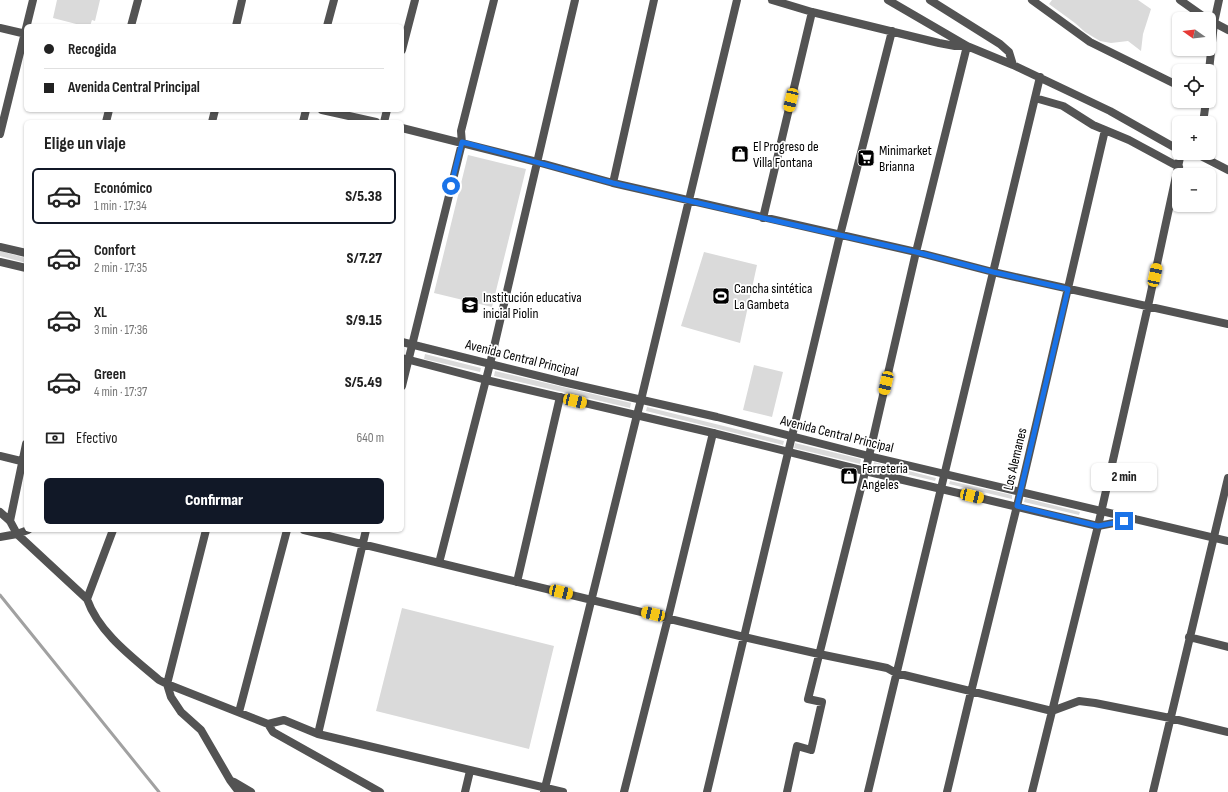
<!DOCTYPE html>
<html lang="es">
<meta charset="utf-8">
<style>
:root{--surface:#fff;--page:#f6f6f6;--text:#222;--muted:#767676;--line:#e0e0e0;--accent:#111827}
body{margin:0;font-family:"Sofia Sans Condensed",sans-serif;background:var(--page);color:var(--text);height:100vh;display:flex;flex-direction:column;font-size:15px;white-space:nowrap}
*{box-sizing:border-box;margin:0}
p{font-size:13px;color:var(--muted)}
.icon{flex:none;width:22px;height:22px;fill:none;stroke:currentColor;stroke-width:2;stroke-linecap:round;stroke-linejoin:round}
.map{position:relative;flex:1;overflow:hidden}
.drawer{position:absolute;left:24px;top:120px;width:380px;height:412px;display:flex;flex-direction:column;background:var(--surface);border-radius:6px;box-shadow:0 1px 3px #0004}
.drawer>*{flex:none}
.guide{position:absolute;left:24px;top:24px;width:380px;height:88px;border-radius:6px;box-shadow:0 1px 3px #0004;display:grid;align-content:center;height:88px;padding:0 20px;background:var(--surface)}
.needle{width:26px;rotate:284deg}
.controls{position:absolute;left:1172px;top:12px;display:grid;gap:8px}
.controls a{display:grid;place-items:center;width:44px;height:44px;border-radius:6px;background:var(--surface);box-shadow:0 1px 3px #0004;font-size:20px}
.end{position:absolute;width:18px;height:18px;margin:-9px;border:5px solid #1a73e8;background:#fff;box-shadow:0 0 0 2px #fff}
.from{border-radius:50%}
.bubble{position:absolute;height:28px;border-radius:6px;background:var(--surface);box-shadow:0 1px 3px #0004;font-size:13px;font-weight:800;line-height:28px;text-align:center}
.car{position:absolute;width:12px;height:24px;margin:-12px -6px;border-radius:5px;box-shadow:0 0 3px 1px #0007;background:linear-gradient(#f5c518 24%,#345 0 40%,#f5c518 0 76%,#345 0 86%,#f5c518 0)}
.guide b{display:flex;align-items:center;gap:14px;height:38px;font-size:15px}
.guide b+b{border-top:1px solid var(--line)}
.guide i{width:10px;height:10px;background:var(--text)}
ul{padding:0;list-style:none}
li{display:flex;align-items:center;gap:12px;height:56px;margin:0 8px 6px;padding:0 12px;border:2px solid transparent;border-radius:6px}
li div{flex:1}
li b{display:block;font-size:15px}
li em{font-style:normal;font-weight:800}
li.active{border-color:var(--accent)}
li>.icon{width:36px;height:36px;stroke-width:1.5}
h2{padding:0 20px;font-size:18px;line-height:48px}
.pay{display:flex;align-items:center;gap:10px;height:44px;padding:0 20px;font-size:15px}
.pay p{margin-inline-start:auto}
.primary-button{display:flex;gap:8px;margin-top:auto;padding:8px 20px}
.primary-button a{flex:1;height:46px;border-radius:6px;background:var(--accent);color:#fff;font-size:16px;font-weight:800;line-height:46px;text-align:center}
.map>svg:first-child{display:block}
</style>
<div class="map">
<svg width="1228" height="792" viewBox="0 0 1228 792">
<rect width="100%" height="100%" fill="#fff"/>
<!-- green -->
<path fill="#dadada" d="M57 0H100L95 21 92 20 90 26H84L53 18Z
M1052 0H1138L1151 9 1143 34 1141 51 1128 41 1111 43 1100 41 1085 32 1075 23 1049 4Z
M468 155 526 169 492 307 434 293Z
M0 251 26 258V263L0 256Z
M704 252 757 265 740 343 681 326Z
M425 354 481 368 480 372 424 359Z
M754 365 783 372 772 417 743 410Z
M495 371 631 403 630 408 494 376Z
M647 407 784 441 783 445 646 411Z
M795 443 861 459 860 464 794 448Z
M874 462 936 478 935 481 873 466Z
M950 481 1012 495V499L949 484Z
M1025 498 1080 512 1079 515 1024 502Z
M402 608 554 646 529 749 376 711Z"/>
<g fill="none" stroke-linecap="round" stroke-linejoin="round">
<!-- stream -->
<path stroke="#a1a1a1" stroke-width="3" d="M0 595 159 792"/>
<!-- minor -->
<path stroke="#535353" stroke-width="8" d="M772 0 812 12 939 43 955 46H967L916 252 869 456 808 699 822 702 811 750 797 746 787 792
M888 0 967 46 1013 65 1110 111 1179 150
M930 0 1000 44 1009 52 1013 65
M1032 0 1090 42 1173 83
M131 26 138 0
M236 26 242 0
M327 26 334 0
M0 28 26 34
M402 50 415 0
M1209 71 1214 23 1219 0
M1035 98 1063 106 1093 125 1129 140 1179 167
M322 110 376 122
M106 122 109 110
M212 122 215 110
M303 122 306 110
M384 122 387 110
M1203 123 1206 101
M402 128 537 162 613 183 916 252 993 272 1228 324
M0 134 33 0
M1190 153 1197 154 1228 170
M613 183 654 0
M763 218 812 12
M402 386 462 143 461 131 494 0
M0 456 25 462
M0 512 10 521 17 534 87 599C99 633 132 657 159 680L167 684 171 697 181 712 201 730 230 780 239 792
M10 521 26 444
M206 530 167 684 268 724 284 720 318 734 563 792
M304 530 744 637 819 654 887 668 896 673 1052 711 1079 701 1095 703 1170 718 1228 732
M0 537 17 534 28 530
M439 563 490 364 575 0
M517 582 560 397
M87 599 113 530
M1189 637 1228 647
M239 712 287 530
M268 724 273 732 380 792
M318 734 366 530
M234 782 251 792
M465 792 470 771
M544 792 637 415 641 400 737 0
M624 792 668 618 713 433
M707 792 840 235 892 31
M868 792 1040 77
M947 792 971 692 1017 506 1105 130
M1032 792 1098 526 1148 306 1181 153
M1153 792 1228 478"/>
<!-- tertiary -->
<path stroke="#535353" stroke-width="8" d="M1180 0 1207 19
M1209 20 1228 30
M0 247 26 253
M0 262 26 268
M402 342 563 382 717 417 869 456 1228 541
M402 358 486 380 713 433 865 471 1098 526 1135 519"/>
</g>
<g fill="none" stroke-linecap="round" stroke-linejoin="round">
<!-- route -->
<path stroke="#1a73e8" stroke-width="5" d="M451 186 462 142 613 183 763 218 916 252 993 272 1068 289 1017 506 1098 526 1124 521"/>
</g>
<!-- icons -->
<defs>
<g id="shop-square" transform="scale(0.9)"><rect x="-9" y="-9" width="18" height="18" rx="4" fill="#000" stroke="#fff"/><path d="M-5-2.5h2.3a2.7 3.5 0 0 1 5.4 0H5L5.5 6h-11ZM-1.5-2.5h3a1.5 2.3 0 0 0-3 0Z" fill="#fff"/></g>
<g id="supermarket-square" transform="scale(0.9)"><rect x="-9" y="-9" width="18" height="18" rx="4" fill="#000" stroke="#fff"/><path d="M-6-5.5h2.5l.6 2H6L4.5 2H-2.5L-4.4-4H-6ZM-1.5 3.2a1.3 1.3 0 1 0 .1 0ZM3 3.2a1.3 1.3 0 1 0 .1 0Z" fill="#fff"/></g>
<g id="stadium-square" transform="scale(0.9)"><rect x="-9" y="-9" width="18" height="18" rx="4" fill="#000" stroke="#fff"/><path d="M0-5a6.5 5 0 1 0 0 10a6.5 5 0 1 0 0-10ZM-3.5-1.8h7v3.6h-7Z" fill="#fff"/></g>
<g id="school-square" transform="scale(0.9)"><rect x="-9" y="-9" width="18" height="18" rx="4" fill="#000" stroke="#fff"/><path d="M0-5L7-2L0 1L-7-2ZM-4 1L0 2.5L4 1V4Q0 6-4 4Z" fill="#fff"/></g>
</defs>
<g fill-rule="evenodd">
<use href="#shop-square" x="740" y="154"/>
<use href="#supermarket-square" x="866" y="158"/>
<use href="#stadium-square" x="721" y="296"/>
<use href="#school-square" x="470" y="305"/>
<use href="#shop-square" x="849" y="476"/>
</g>
<g text-anchor="middle" dominant-baseline="central" stroke-width="3.5" stroke-linejoin="round" paint-order="stroke">
<!-- poi labels -->
<g font-size="14" fill="#000" stroke="#fff" text-anchor="start">
<text x="753" y="146">El Progreso de<tspan x="753" dy="16">Villa Fontana</tspan></text>
<text x="879" y="150">Minimarket<tspan x="879" dy="16">Brianna</tspan></text>
<text x="734" y="288">Cancha sintética<tspan x="734" dy="16">La Gambeta</tspan></text>
<text x="483" y="297">Institución educativa<tspan x="483" dy="16">inicial Piolin</tspan></text>
<text x="862" y="468">Ferreteria<tspan x="862" dy="16">Angeles</tspan></text>
</g>
<!-- street labels -->
<g font-size="14" fill="#000" stroke="#fff">
<text transform="translate(522 358) rotate(14)">Avenida Central Principal</text>
<text transform="translate(837 434) rotate(14)">Avenida Central Principal</text>
<text transform="translate(1015 459) rotate(-77)">Los Alemanes</text>
</g>
</g>
</svg>
<div class="controls">
<a><svg class="needle" viewBox="-14 -14 28 28"><path d="M0-13l5 13h-10z" fill="#e53935"/><path d="M0 13l5-13h-10z" fill="#767676"/></svg></a>
<a><svg class="icon" aria-label="locate" viewBox="0 0 24 24"><circle cx="12" cy="12" r="6"/><path d="M12 2v4M12 18v4M2 12h4M18 12h4"/></svg></a>
<a>+</a>
<a>−</a>
</div>
<i class="end from" style="left:451px;top:186px"></i>
<i class="end" style="left:1124px;top:521px"></i>
<div class="bubble" style="left:1091px;top:463px;width:66px">2 min</div>
<i class="car" style="left:791px;top:100px;rotate:193deg"></i>
<i class="car" style="left:1155px;top:275px;rotate:12deg"></i>
<i class="car" style="left:886px;top:383px;rotate:193deg"></i>
<i class="car" style="left:575px;top:401px;rotate:103deg"></i>
<i class="car" style="left:972px;top:496px;rotate:103deg"></i>
<i class="car" style="left:561px;top:592px;rotate:103deg"></i>
<i class="car" style="left:653px;top:614px;rotate:283deg"></i>
<div class="guide">
<b><i class="from"></i>Recogida</b>
<b><i></i>Avenida Central Principal</b>
</div>
<section class="drawer">
<h2>Elige un viaje</h2>
<ul>
<li class="active"><svg class="icon" aria-label="car" viewBox="0 0 24 24"><path d="M5 17H2v-5l4-1 3-4h7l3 4 3 1v5h-3M9 17h6M6 11h13"/><circle cx="7" cy="17" r="2"/><circle cx="17" cy="17" r="2"/></svg><div><b>Económico</b><p>1 min · 17:34</p></div><em>S/5.38</em></li>
<li><svg class="icon" aria-label="car" viewBox="0 0 24 24"><path d="M5 17H2v-5l4-1 3-4h7l3 4 3 1v5h-3M9 17h6M6 11h13"/><circle cx="7" cy="17" r="2"/><circle cx="17" cy="17" r="2"/></svg><div><b>Confort</b><p>2 min · 17:35</p></div><em>S/7.27</em></li>
<li><svg class="icon" aria-label="car" viewBox="0 0 24 24"><path d="M5 17H2v-5l4-1 3-4h7l3 4 3 1v5h-3M9 17h6M6 11h13"/><circle cx="7" cy="17" r="2"/><circle cx="17" cy="17" r="2"/></svg><div><b>XL</b><p>3 min · 17:36</p></div><em>S/9.15</em></li>
<li><svg class="icon" aria-label="car" viewBox="0 0 24 24"><path d="M5 17H2v-5l4-1 3-4h7l3 4 3 1v5h-3M9 17h6M6 11h13"/><circle cx="7" cy="17" r="2"/><circle cx="17" cy="17" r="2"/></svg><div><b>Green</b><p>4 min · 17:37</p></div><em>S/5.49</em></li>
</ul>
<div class="pay"><svg class="icon" aria-label="cash" viewBox="0 0 24 24"><path d="M3 7h18v10H3z"/><circle cx="12" cy="12" r="2"/></svg>Efectivo<p>640 m</p></div>
<div class="primary-button"><a>Confirmar</a></div>
</section>
</div>
